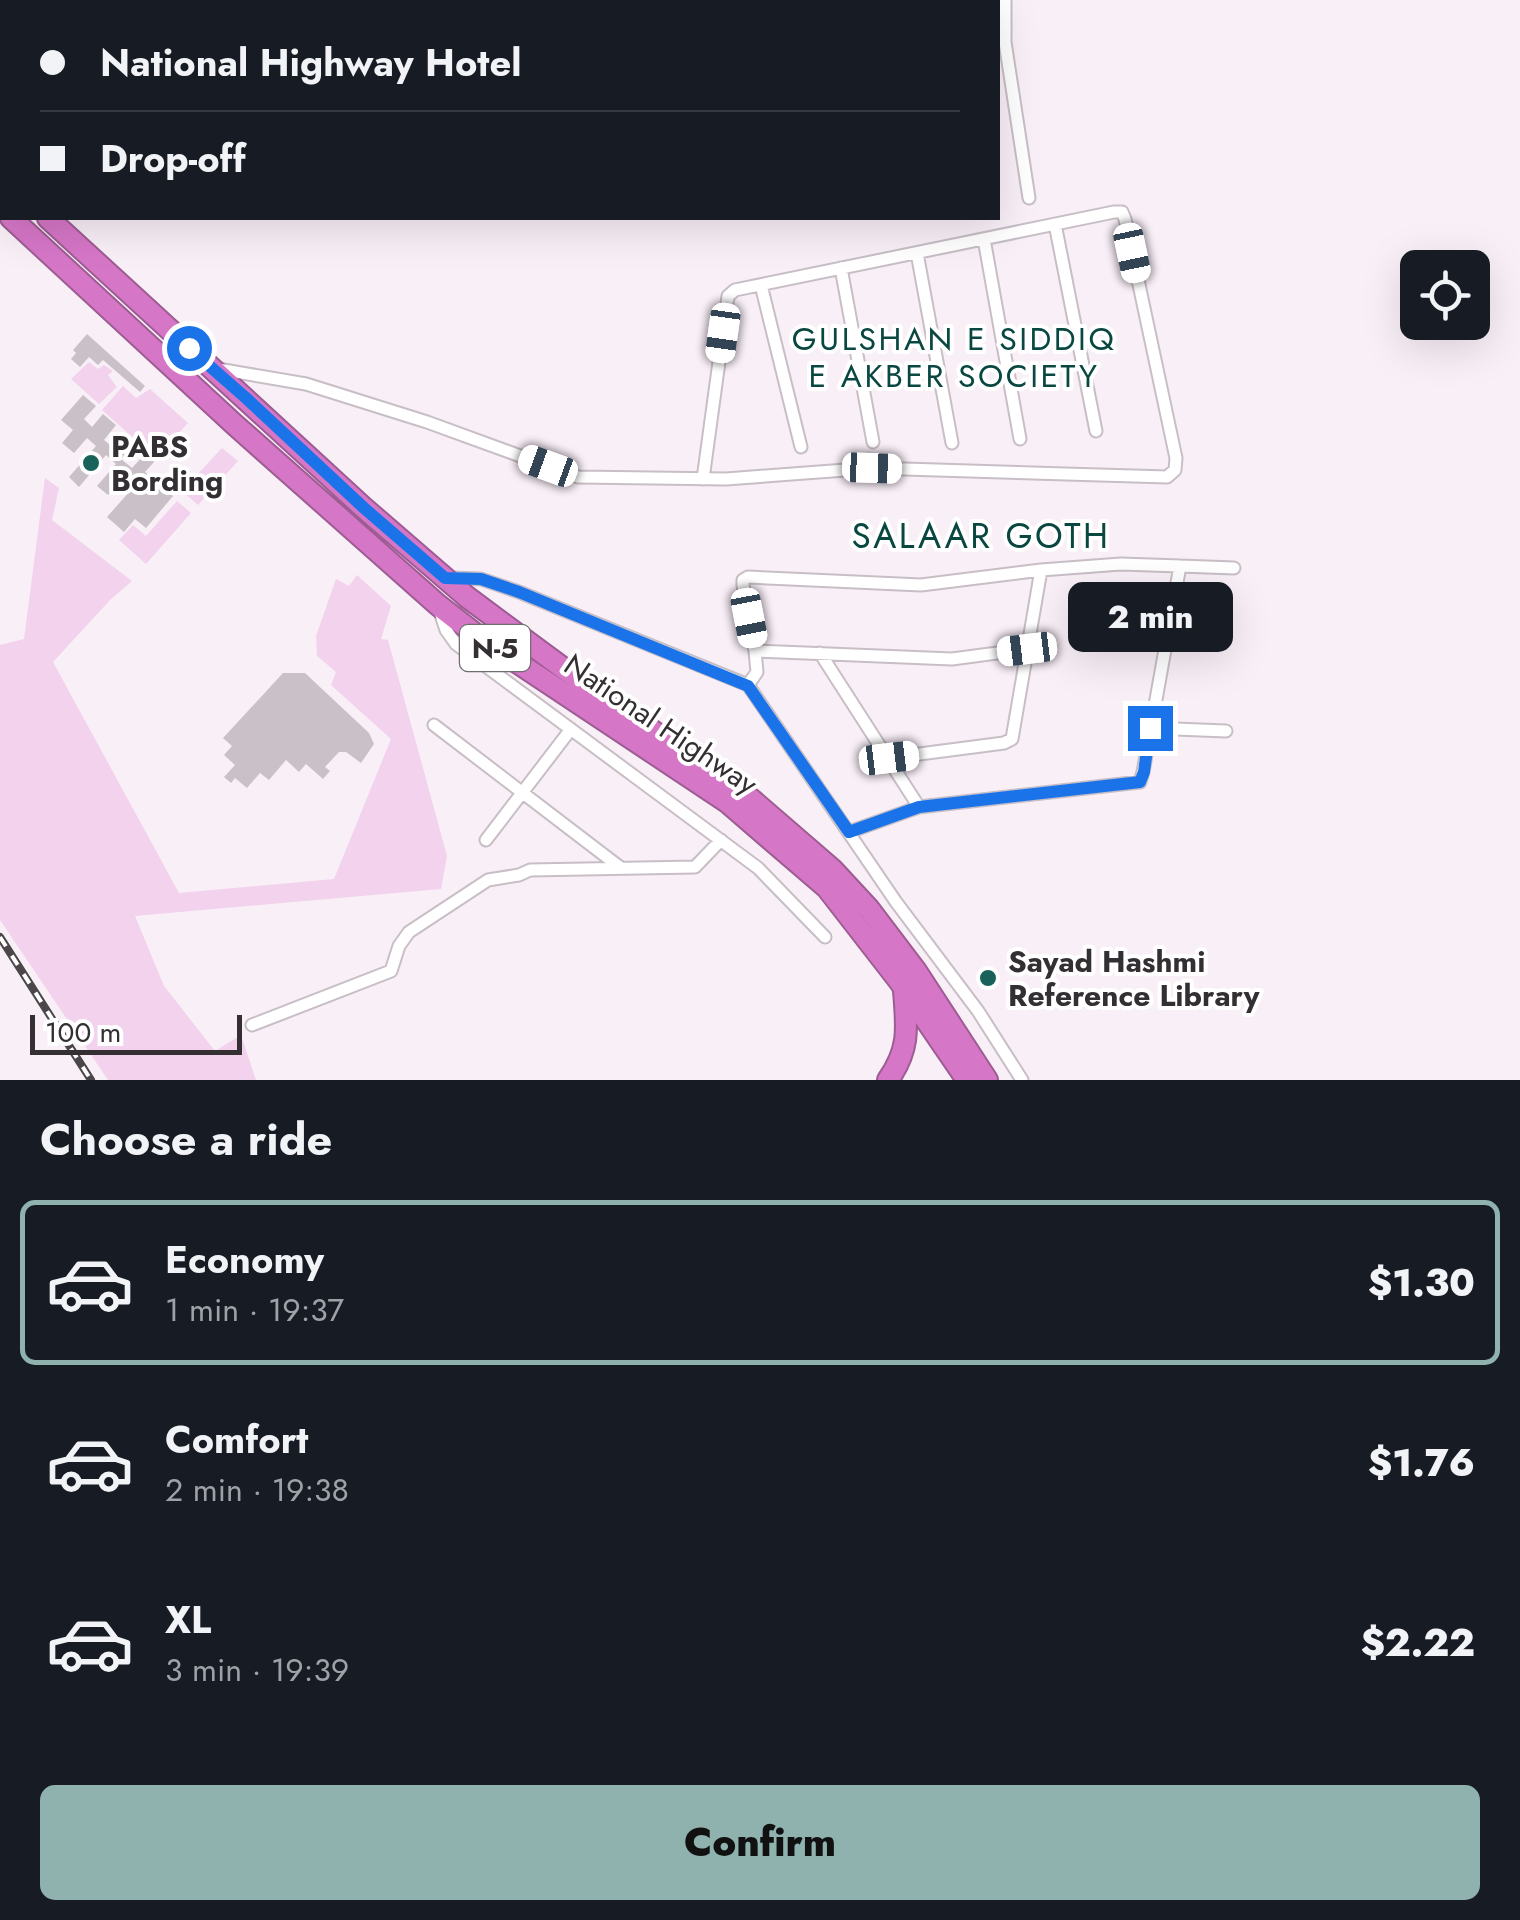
<!DOCTYPE html>
<meta charset="utf-8">
<style>
:root{--surface:#171b24;--page:#242831;--text:#f1f3f6;--muted:#9ea1a6;--line:#363941;--accent:#8fb2af}
body{margin:0;font-family:Jost,sans-serif;background:var(--page);color:var(--text);height:100vh;display:flex;flex-direction:column;font-size:38px;white-space:nowrap}
*{box-sizing:border-box;margin:0}
p{font-size:32px;color:var(--muted)}
.icon{flex:none;width:55px;height:55px;fill:none;stroke:currentColor;stroke-width:2;stroke-linecap:round;stroke-linejoin:round}
.map{position:relative;height:1080px;overflow:hidden}
.panel{display:flex;flex-direction:column;background:var(--surface);flex:1}
.panel>*{flex:none}
.banner{position:absolute;left:0px;top:0px;width:1000px;height:220px;box-shadow:0 10px 40px #0002;display:grid;align-content:center;height:220px;padding:0 40px;background:var(--surface)}
.controls{position:absolute;left:1400px;top:250px;display:grid;gap:20px}
.controls a{display:grid;place-items:center;width:90px;height:90px;border-radius:15px;background:var(--surface);box-shadow:0 10px 40px #0002;font-size:50px}
.scale{position:absolute;left:30px;bottom:25px;width:212px;box-sizing:border-box;padding-left:10px;border:5px solid #332f32;border-top:0;font-size:28px;line-height:35px;white-space:nowrap;color:#332f32;-webkit-text-stroke:8px #fff;paint-order:stroke}
.end{position:absolute;width:45px;height:45px;margin:-22px;border:12px solid #1a73e8;background:#fff;box-shadow:0 0 0 5px #fff}
.from{border-radius:50%}
.bubble{position:absolute;height:70px;border-radius:15px;background:var(--surface);box-shadow:0 10px 40px #0002;font-size:32px;font-weight:800;line-height:70px;text-align:center}
.car{position:absolute;width:30px;height:60px;margin:-30px -15px;border-radius:12px;box-shadow:0 0 8px 2px #0007;background:linear-gradient(#fff 24%,#345 0 40%,#fff 0 76%,#345 0 86%,#fff 0)}
.banner b{display:flex;align-items:center;gap:35px;height:95px;font-size:38px}
.banner b+b{border-top:2px solid var(--line)}
.banner i{width:25px;height:25px;background:var(--text)}
ul{padding:0;list-style:none}
li{display:flex;align-items:center;gap:30px;height:165px;margin:0 20px 15px;padding:0 20px;border:5px solid transparent;border-radius:15px}
li div{flex:1}
li b{display:block;font-size:38px}
li em{font-style:normal;font-weight:800}
li.current{border-color:var(--accent)}
li>.icon{width:90px;height:90px;stroke-width:1.5}
h2{padding:0 40px;font-size:45px;line-height:120px}
.primary-button{display:flex;gap:20px;margin-top:auto;padding:20px 40px}
.primary-button a{flex:1;height:115px;border-radius:15px;background:var(--accent);color:#111;font-size:40px;font-weight:800;line-height:115px;text-align:center}
.map>svg:first-child{display:block}
</style>
<div class="map">
<svg width="1520" height="1080" viewBox="0 0 1520 1080">
<rect width="100%" height="100%" fill="#f9eff7"/>
<!-- green -->
<path fill="#f2d2ec" d="M89 362 98 369 104 365 113 371 108 375 117 387 99 404 71 379Z
M123 386 136 398 150 389 188 423 156 458 102 410Z
M222 448 238 461 198 505 182 491Z
M45 478 59 488 52 520 132 581 110 600 53 662 179 893 334 879 391 739 331 685 336 672 317 656 316 636 336 579 349 586 357 575 391 606 381 639 388 640 447 856 441 889 135 916 164 986 215 1051 241 1035 256 1080H108L0 920V645L24 639Z
M177 501 191 513 146 564 119 540 133 525 146 536Z"/>
<!-- building -->
<path fill="#cac0c8" d="M87 334 145 386 140 392 103 360 98 365 89 357 80 367 71 359 76 353 73 350Z
M83 395 96 406 84 419 92 427 103 414 116 425 104 440 115 449 125 437 134 444 121 459 132 468 145 454 154 462 145 472 173 496 146 528 135 519 124 532 107 517 137 483 127 473 108 495 97 486 116 464 106 455 79 487 69 477 96 446 87 438 74 453 62 443 73 430 61 420Z
M283 673H305L369 733 374 744 361 763 346 752H339L325 767 330 771 323 779 306 764 299 772 286 760 269 780 260 773 247 788 235 778 231 783 224 777 235 765 224 755 232 746 223 738Z"/>
<g fill="none" stroke-linecap="round" stroke-linejoin="round">
<!-- street casing -->
<g stroke="#c8bec6" stroke-width="15">
<path id="street" d="M25 0V2
M104 0V2
M844 0V2
M1005 0V42L1029 198
M127 2 129 0
M234 2 235 0
M314 2V0
M854 2 865 0
M0 143 2 140
M1055 224 1096 431
M984 239 1020 439
M917 253 952 443
M841 268 873 442
M761 285 801 447
M218 369 306 384 427 422 578 477 726 479 872 468 1167 477 1175 470 1176 458 1125 219 1122 212H1114L735 290 728 296 703 479
M1180 566 1234 568
M448 578 481 579 519 592 748 685 896 902 978 1011 1022 1080
M439 609 446 630 456 644 758 868 825 937
M755 651 743 585V580L748 577 921 585 1041 570 1012 739 1004 743 889 758
M820 653 919 807
M748 685 757 672 755 651 952 659 1027 649
M434 725 621 868
M1150 728 1226 731
M849 832 919 807 1140 782 1143 772 1180 566 1121 564 1041 570
M486 840 571 729
M252 1025 391 971 399 946 409 932 488 880 519 875 530 870 695 867 721 840"/>
</g>
<!-- highway casing -->
<g stroke="#9d5d93" stroke-width="24">
<path id="highway" d="M0 173 2 175
M11 218 235 425 438 605 479 637 727 802 827 888 900 982 967 1080
M48 218 364 508 467 597 571 674 751 799 832 869 869 909 916 971 987 1080
M888 1080C910 1049 907 1028 904 991"/>
</g>
<!-- street -->
<use href="#street" stroke="#fff" stroke-width="11"/>
<!-- highway -->
<use href="#highway" stroke="#d676c7" stroke-width="20"/>
<!-- rail casing -->
<g stroke="#4b464a" stroke-width="8">
<path id="rail" d="M0 937 91 1080"/>
</g>
<!-- rail -->
<use href="#rail" stroke="#fff" stroke-width="4" stroke-dasharray="11" stroke-linecap="butt"/>
</g>
<g fill="none" stroke-linecap="round" stroke-linejoin="round">
<!-- route -->
<path stroke="#1a73e8" stroke-width="12" d="M189 348 246 398 364 508 445 578 481 579 519 592 748 686 849 832 919 807 1140 782 1144 772 1150 728"/>
</g>
<!-- markers -->
<g fill="#186259" stroke="#fff" stroke-width="4">
<circle cx="91" cy="463" r="10"/>
<circle cx="988" cy="978" r="10"/>
</g>
<g text-anchor="middle" dominant-baseline="central" stroke-width="8" stroke-linejoin="round" paint-order="stroke">
<!-- shield labels -->
<rect fill="#fff" stroke="#706d70" stroke-width="2.5" x="460" y="625" width="70" height="46" rx="8"/>
<g font-size="28" font-weight="bold" fill="#332f32">
<text x="495" y="648">N-5</text>
</g>
<!-- poi labels -->
<g font-size="30" font-weight="bold" fill="#332f32" stroke="#fff" text-anchor="start">
<text x="111" y="446">PABS<tspan x="111" dy="34">Bording</tspan></text>
<text x="1008" y="961">Sayad Hashmi<tspan x="1008" dy="34">Reference Library</tspan></text>
</g>
<!-- street labels -->
<g font-size="30" fill="#332f32" stroke="#fff">
<text transform="translate(661 724) rotate(34)">National Highway</text>
</g>
<!-- neighbourhood labels -->
<g font-size="32" letter-spacing="2.5" fill="#094740" stroke="#fff">
<text x="954" y="339">GULSHAN E SIDDIQ<tspan x="954" dy="37">E AKBER SOCIETY</tspan></text>
</g>
<!-- quarter labels -->
<g font-size="35" letter-spacing="2.5" fill="#094740" stroke="#fff">
<text x="981" y="536">SALAAR GOTH</text>
</g>
</g>
</svg>
<div class="controls">
<a><svg class="icon" aria-label="locate" viewBox="0 0 24 24"><circle cx="12" cy="12" r="6"/><path d="M12 2v4M12 18v4M2 12h4M18 12h4"/></svg></a>
</div>
<div class="scale">100 m</div>
<i class="end from" style="left:189px;top:348px"></i>
<i class="end" style="left:1150px;top:728px"></i>
<div class="bubble" style="left:1068px;top:582px;width:165px">2 min</div>
<i class="car" style="left:1132px;top:253px;rotate:168deg"></i>
<i class="car" style="left:723px;top:333px;rotate:188deg"></i>
<i class="car" style="left:548px;top:466px;rotate:290deg"></i>
<i class="car" style="left:872px;top:468px;rotate:92deg"></i>
<i class="car" style="left:749px;top:618px;rotate:169deg"></i>
<i class="car" style="left:1027px;top:649px;rotate:263deg"></i>
<i class="car" style="left:889px;top:758px;rotate:83deg"></i>
<div class="banner">
<b><i class="from"></i>National Highway Hotel</b>
<b><i></i>Drop-off</b>
</div>
</div>
<section class="panel">
<h2>Choose a ride</h2>
<ul>
<li class="current"><svg class="icon" aria-label="car" viewBox="0 0 24 24"><path d="M5 17H2v-5l4-1 3-4h7l3 4 3 1v5h-3M9 17h6M6 11h13"/><circle cx="7" cy="17" r="2"/><circle cx="17" cy="17" r="2"/></svg><div><b>Economy</b><p>1 min · 19:37</p></div><em>$1.30</em></li>
<li><svg class="icon" aria-label="car" viewBox="0 0 24 24"><path d="M5 17H2v-5l4-1 3-4h7l3 4 3 1v5h-3M9 17h6M6 11h13"/><circle cx="7" cy="17" r="2"/><circle cx="17" cy="17" r="2"/></svg><div><b>Comfort</b><p>2 min · 19:38</p></div><em>$1.76</em></li>
<li><svg class="icon" aria-label="car" viewBox="0 0 24 24"><path d="M5 17H2v-5l4-1 3-4h7l3 4 3 1v5h-3M9 17h6M6 11h13"/><circle cx="7" cy="17" r="2"/><circle cx="17" cy="17" r="2"/></svg><div><b>XL</b><p>3 min · 19:39</p></div><em>$2.22</em></li>
</ul>
<div class="primary-button"><a>Confirm</a></div>
</section>
